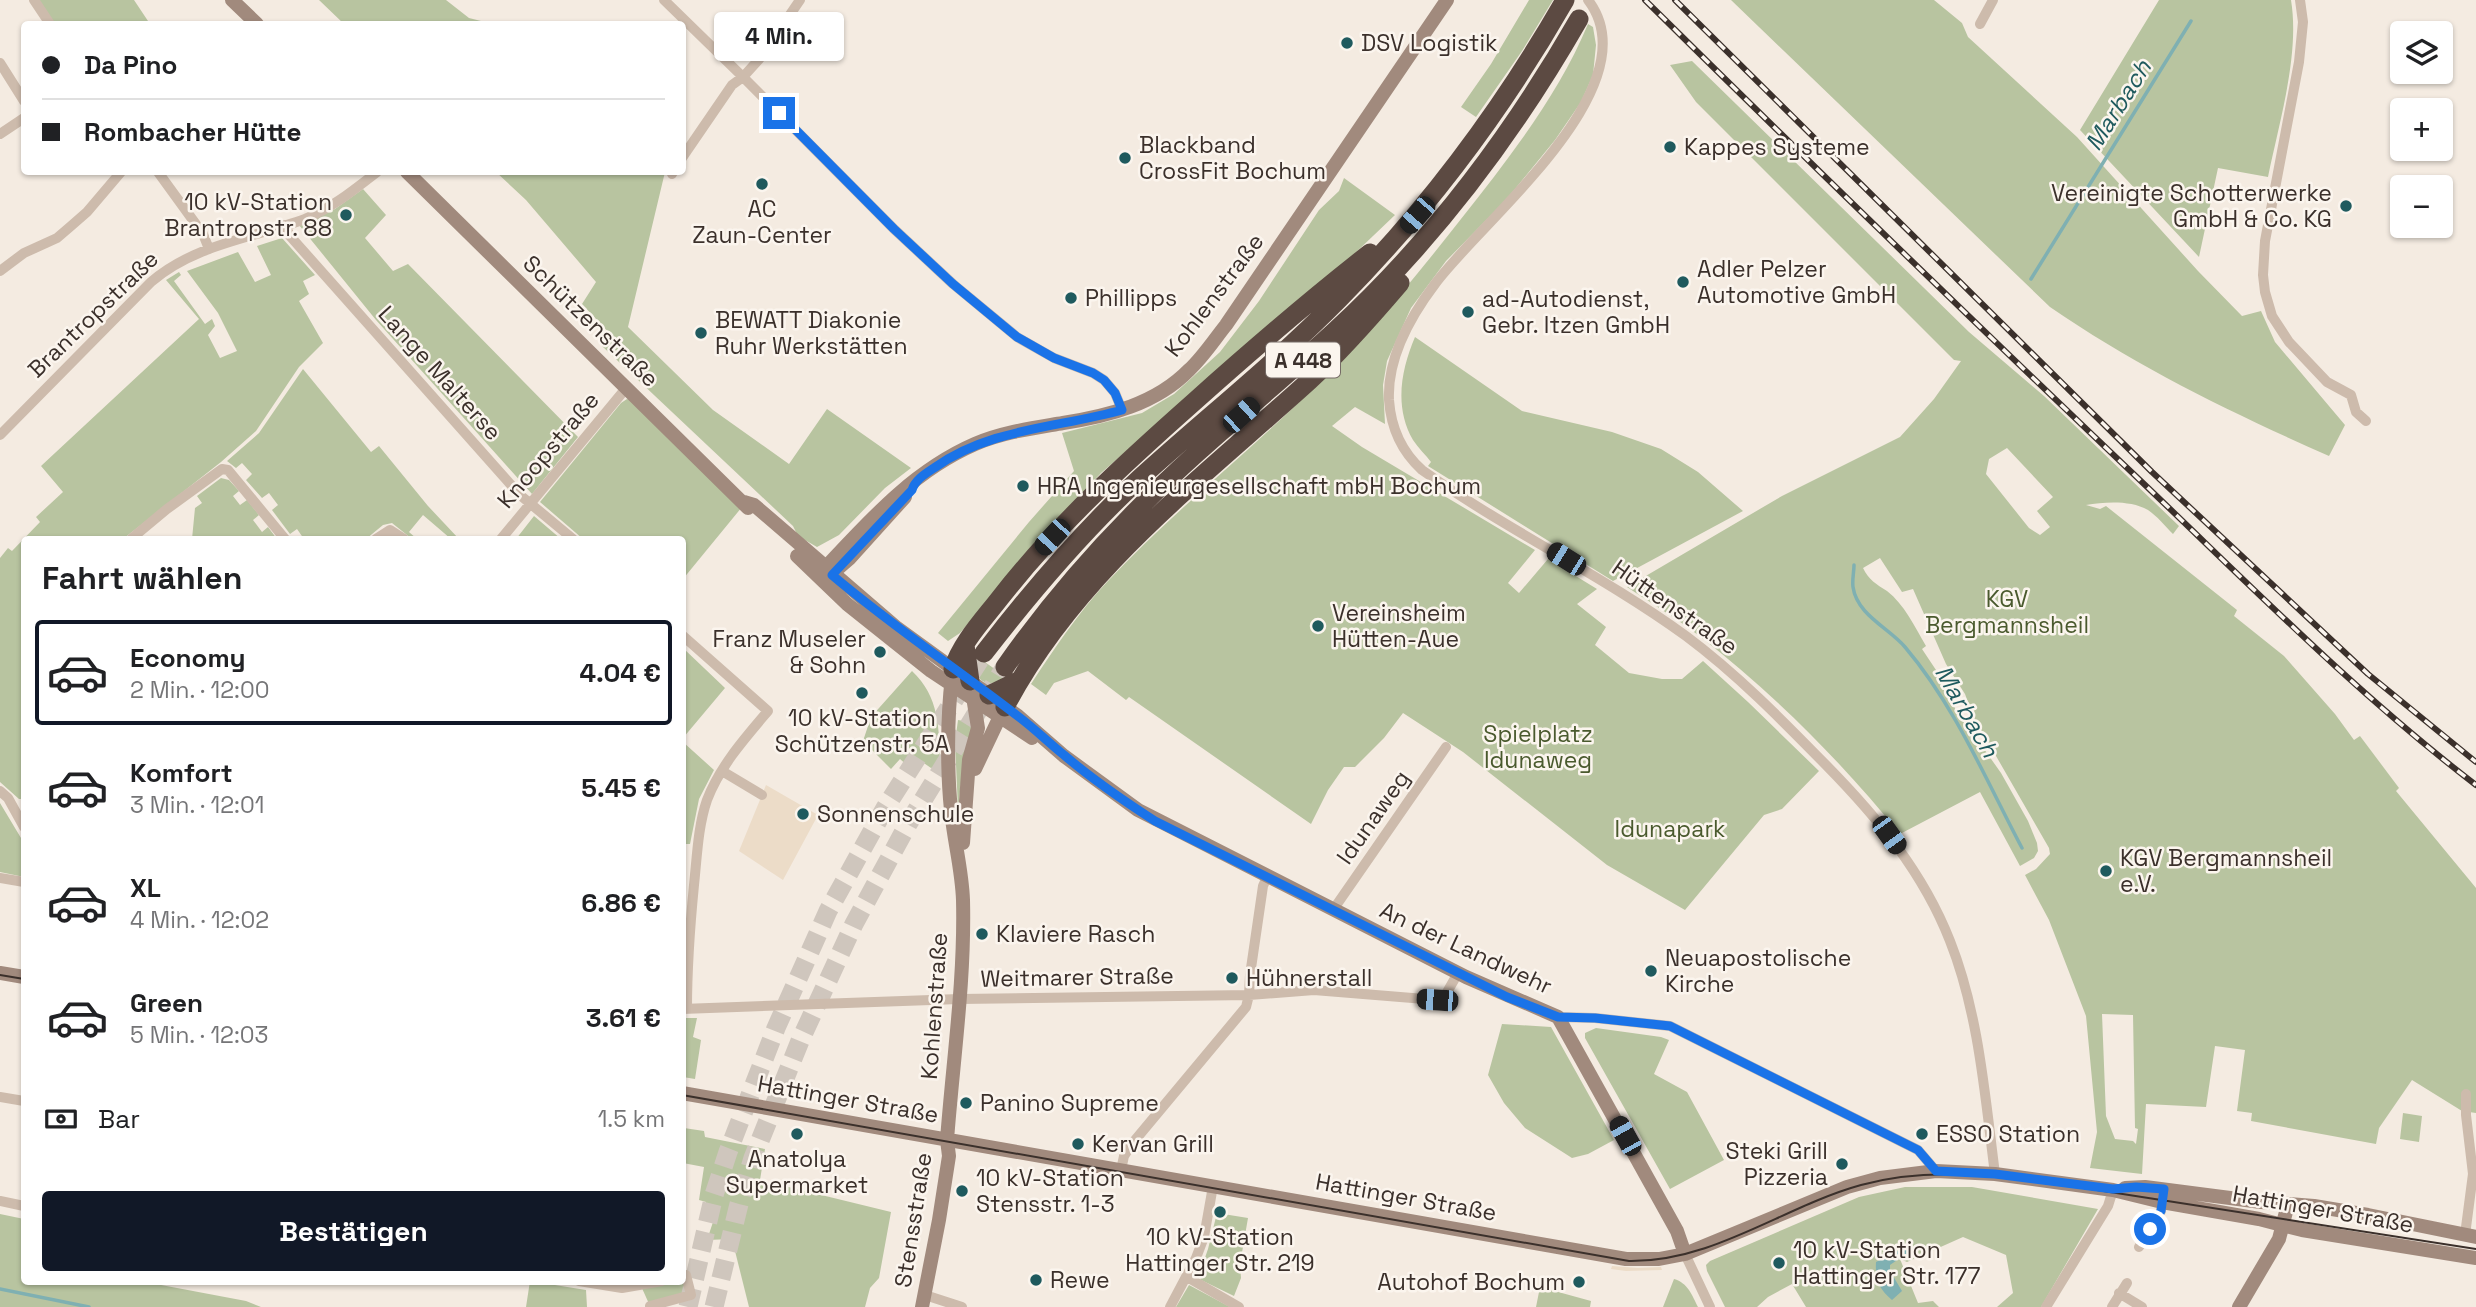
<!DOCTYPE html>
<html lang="de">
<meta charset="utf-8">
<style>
:root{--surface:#fff;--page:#f2f2f2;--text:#202124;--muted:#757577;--line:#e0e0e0;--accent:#111827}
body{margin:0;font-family:"Space Grotesk",sans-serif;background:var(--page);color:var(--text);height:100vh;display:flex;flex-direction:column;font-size:26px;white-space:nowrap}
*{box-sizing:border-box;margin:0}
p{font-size:23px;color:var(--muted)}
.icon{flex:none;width:38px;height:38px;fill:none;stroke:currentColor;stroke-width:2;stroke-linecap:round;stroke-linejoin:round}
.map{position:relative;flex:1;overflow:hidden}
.panel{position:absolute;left:21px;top:536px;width:665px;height:749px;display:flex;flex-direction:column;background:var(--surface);border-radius:7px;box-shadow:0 2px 5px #0004}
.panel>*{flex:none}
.hud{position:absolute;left:21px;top:21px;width:665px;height:154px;border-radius:7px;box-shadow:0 2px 5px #0004;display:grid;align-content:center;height:154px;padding:0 21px;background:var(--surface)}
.tools{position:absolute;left:2390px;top:21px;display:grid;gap:14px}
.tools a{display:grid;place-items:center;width:63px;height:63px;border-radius:7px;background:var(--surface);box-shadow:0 2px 5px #0004;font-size:35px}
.end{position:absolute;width:32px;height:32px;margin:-16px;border:9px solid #1a73e8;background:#fff;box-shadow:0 0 0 4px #fff}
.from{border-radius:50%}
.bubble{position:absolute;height:49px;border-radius:7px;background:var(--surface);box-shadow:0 2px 5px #0004;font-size:23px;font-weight:700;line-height:49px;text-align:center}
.car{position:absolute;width:21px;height:42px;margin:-21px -10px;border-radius:9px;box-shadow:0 0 5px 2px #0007;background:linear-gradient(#222 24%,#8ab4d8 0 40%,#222 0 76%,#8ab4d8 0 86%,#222 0)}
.hud b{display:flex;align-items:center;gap:24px;height:66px;font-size:26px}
.hud b+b{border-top:2px solid var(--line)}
.hud i{width:18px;height:18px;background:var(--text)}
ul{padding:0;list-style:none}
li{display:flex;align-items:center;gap:21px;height:105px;margin:0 14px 10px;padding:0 7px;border:4px solid transparent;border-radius:7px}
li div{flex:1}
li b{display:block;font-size:26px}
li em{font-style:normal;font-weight:700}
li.on{border-color:var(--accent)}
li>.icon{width:63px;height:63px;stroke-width:1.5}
h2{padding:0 21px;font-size:32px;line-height:84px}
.pay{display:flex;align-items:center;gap:18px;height:77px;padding:0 21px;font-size:26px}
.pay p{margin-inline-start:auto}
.action{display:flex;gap:14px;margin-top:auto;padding:14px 21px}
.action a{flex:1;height:80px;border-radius:7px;background:var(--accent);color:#fff;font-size:28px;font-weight:700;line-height:80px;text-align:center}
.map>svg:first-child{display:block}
</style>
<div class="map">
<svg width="2476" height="1307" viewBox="0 0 2476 1307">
<rect width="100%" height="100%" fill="#f4ebe1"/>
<!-- green -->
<path fill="#b8c4a0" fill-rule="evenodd" d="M39 0H134L150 24H55Z
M319 0H446L469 18 493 24H344Z
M1529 0H1553L1522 51 1476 117 1461 107 1491 64Z
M1731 0H1934L1962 23 1968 37 2077 137 2198 271 2242 316 2261 311 2275 342 2345 425 2329 456C2232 413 2137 367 2050 307Z
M2159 0H2291C2300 54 2279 123 2268 177L2218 168 2199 257 2080 130Z
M1588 24 1593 27 1596 45 1593 75 1581 102 1555 140 1506 200 1446 261 1411 308 1387 361 1383 385 1385 424 1355 407 1332 426 1362 447 1535 550 1508 583 1519 593 1548 559 1597 589 1577 604 1606 627 1595 645 1629 673 1662 679H1682L1703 661 1748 702 1819 771 1782 809 1764 815 1685 910 1607 865 1463 752 1403 713 1384 738 1355 767H1344L1328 790 1311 824 1129 697 1126 700 1088 671 1054 683 1046 695 1031 684C1054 649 1078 613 1107 582 1166 519 1234 464 1296 405 1357 349 1410 284 1461 219 1509 158 1558 96 1588 24Z
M1692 61 1969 332 2044 396 2179 526 2173 534C2165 526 2157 516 2148 510 2130 500 2105 502 2086 505L2100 509 2106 506 2237 610 2234 616 2284 656 2335 714 2354 740 2360 736 2399 788 2396 791 2476 888V1113L2462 1111 2412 1080 2379 1128 2376 1144 2251 1121 2252 1113 2237 1111 2245 1050 2215 1046 2206 1107 2146 1104 2142 1174 2090 1168 2097 1132 2086 1016 2049 920 2025 875 2036 869 2050 854 2049 848 1973 716 1965 694 1946 664 1913 589 1902 592 1880 558 1863 568C1869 580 1876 584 1887 591 1904 604 1915 627 1926 646L1922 649 1938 673 1959 717 1971 725 1977 739 2001 773 2028 821 2037 843 2038 851 2034 858 2020 866 1980 792 1900 834C1841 761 1772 692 1698 635 1676 618 1651 603 1627 587L1782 496 1900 437 1934 399 1961 361 1954 360 1696 102 1670 65ZM2007 448 2053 497 2037 511 2050 527 2040 535 2029 528 1986 474 1989 459ZM2102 1014 2133 1015 2135 1128 2138 1129 2136 1144 2133 1141 2115 1139 2106 1116Z
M496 172H665L628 327 713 410 789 464 827 409 911 468 885 488 839 535 817 547 798 536 793 526 602 346 613 337 582 304 596 282 526 200Z
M1344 178 1395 215 1351 257 1101 473 1055 523 960 633 948 641 938 633 1029 522 1074 471 1062 433 1142 413 1174 394 1220 352 1259 301 1319 210 1339 191Z
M363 189 386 215 365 238 393 271 408 264 578 437 532 494 376 320 299 225 335 209Z
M282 238 315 275 303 281 309 294 299 301 323 343 299 367 256 431 221 462 123 539H24V799H19L0 782V558L8 548 12 551 40 522 36 517 63 492 41 466 199 319 166 280 179 272 181 275 174 281 205 324 212 319 215 326 208 335 220 358 237 351 218 313 187 271 238 252 255 282 271 275 257 246Z
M1415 337 1522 411 1612 432 1661 449 1698 472 1743 511 1613 581 1428 466 1431 462C1426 455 1418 448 1413 440 1394 407 1401 370 1415 337Z
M303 369 371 452 379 446 428 506 459 539H451L423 515 409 532 417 539H412L392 523 383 525 366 539H304L297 529 290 534 272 510 278 505 269 493 262 498 246 480 252 474 242 463 236 468 227 461 259 433Z
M627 399 632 400 742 507 683 579 682 539H583L540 502 621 403Z
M221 478 229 480 239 491 233 496 240 505 247 500 259 515 253 520 262 532 268 527 277 539H192L195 508 202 503 197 496Z
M534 516 561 539H516Z
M683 648 725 688 683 738Z
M972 653 1009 679C980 689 977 681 972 653Z
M912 671C941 698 939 732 940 769L937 766 931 768 918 759 909 767 900 759 891 769 863 741 871 717Z
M958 720 975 723 962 774 958 809 955 742Z
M683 742 714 770 699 799 690 844H683Z
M0 803 24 843V877L0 872Z
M682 1018H697L693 1037 701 1040 695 1079 683 1077Z
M1502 1024 1551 1027 1614 1140 1588 1154 1572 1158 1525 1128 1504 1103 1488 1075Z
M1596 1028 1661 1037 1669 1040 1654 1074 1687 1092 1724 1160 1670 1189 1585 1038V1033Z
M2403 1113 2422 1116 2419 1142 2400 1139Z
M684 1128 704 1131 705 1137 765 1149 760 1180 891 1212 879 1278 870 1288 865 1307H749L732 1239 707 1240 716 1213 706 1211V1202L699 1200 704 1167 683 1163Z
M1905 1187H1972L2098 1209 2041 1307H1997L2013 1293 2006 1255 1963 1237 1907 1262 1900 1259 1918 1303 1933 1301 1939 1307H1806L1792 1284 1768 1297 1757 1307H1725L1707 1271 1706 1265 1710 1261 1859 1197Z
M1217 1213 1248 1218 1240 1264 1241 1278 1234 1296 1201 1280 1199 1275 1208 1249Z
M0 1214 24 1219V1281H140L246 1301 261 1307H0Z
M1674 1279C1688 1283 1692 1295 1698 1307H1663Z
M530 1281 586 1290 587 1307H526Z
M662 1281H682L691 1295 650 1306 641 1286Z
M1189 1285 1230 1307H1176Z
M1540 1287 1591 1301 1590 1307H1536Z"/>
<!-- plaza -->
<path fill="#ecdcc8" d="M766 785 818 815 783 880 739 851Z
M1612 1266 1638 1268 1661 1267 1662 1270 1626 1271 1611 1269Z"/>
<!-- water -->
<path fill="#7fb0b2" d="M1906 1247 1910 1251 1911 1257 1908 1259 1900 1258 1890 1265V1271L1902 1291 1892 1300C1879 1289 1875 1280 1876 1262Z"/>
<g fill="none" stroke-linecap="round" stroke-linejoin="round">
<!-- stream -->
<path stroke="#7fb0b2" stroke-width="3.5" d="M2031 279 2191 21
M1854 565C1854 572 1852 580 1853 587 1857 615 1889 628 1905 647 1955 706 1986 780 2022 848
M0 1289 89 1307"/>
<!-- highway-tunnel -->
<path stroke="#cfc6bd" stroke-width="19" stroke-dasharray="19 10" stroke-linecap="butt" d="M688 1307 714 1195 728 1152 776 1028 828 911 885 808 984 653
M714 1307 739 1204 753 1158 800 1041 854 924 908 824 1005 667"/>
<!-- street -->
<path stroke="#cdbbac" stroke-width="10" d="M34 0 50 24
M664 0 743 77 732 85 682 158
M800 0 761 57 743 77 894 229 953 284 1017 337 1054 358 1093 373 1104 380 1115 393 1122 410
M1588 0C1654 86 1481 221 1435 284 1410 317 1387 357 1389 400 1391 428 1401 451 1422 470 1507 530 1602 575 1686 636 1737 674 1782 720 1826 765 1877 817 1923 872 1950 941 1979 1014 1985 1097 1995 1174
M2300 0 2303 22 2299 62 2265 241 2263 275 2265 292 2272 316 2289 342 2327 382 2351 395 2356 412 2366 421
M1980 24 1993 0
M0 63 24 101
M0 134 24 118
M158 172 203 234 209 249
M672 174 673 172
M285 225 290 236 520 495 573 539
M0 271 24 253 57 238 71 226 87 212 121 172
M0 435 151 282C195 244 253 238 305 219 332 208 355 189 377 172
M131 539 167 509 222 469 228 470 285 539
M376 539 390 530 404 539
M501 539 627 387
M682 635 768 711C745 738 720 766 707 800 698 826 697 857 694 885 690 926 687 967 687 1009
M722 771 762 795
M0 791 8 798 24 827
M0 878 24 882
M1333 910 1446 747
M682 1009 959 999 1249 995 1314 990 1437 1000 1446 994 1458 973
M1558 1017 1595 1018 1670 1026 1918 1150 1936 1171
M0 1097 24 1101
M1121 1170 1124 1156 1131 1145 1246 1007 1249 995 1250 975 1263 886 1267 877
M0 1201 24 1206
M2465 1235 2473 1174 2466 1115V1094
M2139 1247 2161 1211 2162 1202
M1685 1254 1710 1307
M1187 1277 1239 1307
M579 1281 622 1288 662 1281
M2119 1293 2142 1307
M925 1295 962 1307
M650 1306 691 1295 686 1275 682 1276
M1170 1307 1196 1258 1204 1237 1213 1186
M2046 1307 2108 1206 2113 1190
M2112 1307 2127 1283"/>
<!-- secondary -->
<path stroke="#a18a7d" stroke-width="14" d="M232 0 257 24
M407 172 748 508
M744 502 754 505 897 628 1018 716 1064 756 1138 810 1466 977 1558 1017 1677 1231 1685 1254
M797 556 847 604 931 671 1032 738
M827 578 849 559 905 497
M822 580 825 568C870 520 913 471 975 444 1003 432 1034 428 1063 423 1108 416 1156 404 1189 370 1203 357 1214 340 1226 325L1447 0
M975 769 1004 708
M963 843 969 760 978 728 973 697
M0 973 24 977
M682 1093 1626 1259H1659L1685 1254 1847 1187 1880 1178 1936 1171 1995 1174 2113 1190 2162 1202 2259 1219 2302 1230 2476 1258
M2125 1188 2145 1187 2261 1202 2314 1206 2368 1215 2476 1237
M922 1307 939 1220 949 1156 947 1140C953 1060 965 980 963 900 962 870 954 841 951 810 947 771 947 717 952 677
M2239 1307 2279 1239 2288 1204"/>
<!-- highway -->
<path stroke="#5c4a42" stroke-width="19" d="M965 645 970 681
M984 653C1031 592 1082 532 1139 479 1205 419 1276 363 1339 299 1429 208 1502 110 1565 0
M1005 667C1045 610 1089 558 1138 509 1200 446 1270 391 1335 331 1433 241 1513 134 1579 19
M953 669C961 643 983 620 1000 598 1057 525 1125 463 1195 401 1252 350 1310 300 1370 253
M989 695 1018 681
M1005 707C1075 573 1200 480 1309 381 1341 351 1371 317 1400 283"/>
<!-- tram -->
<path stroke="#3b302b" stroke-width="2" d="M0 975 24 979
M682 1095 1629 1261C1714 1262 1782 1207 1861 1185 1924 1167 1989 1175 2052 1183L2476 1249"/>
<!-- rail casing -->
<g stroke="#3b302b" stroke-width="6">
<path id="rail" d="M1645 0C1810 163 1976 324 2144 484 2252 587 2357 694 2476 785
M1675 0 2152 472 2368 674 2476 762"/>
</g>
<!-- rail -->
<use href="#rail" stroke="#fbf5ee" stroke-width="3.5" stroke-dasharray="10" stroke-linecap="butt"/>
</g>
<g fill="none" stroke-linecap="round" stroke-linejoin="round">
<!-- route -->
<path stroke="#1a73e8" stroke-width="9" d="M779 113 894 229 953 284 1017 337 1054 358 1093 373 1104 380 1115 393 1122 410C1058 428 990 428 934 468 925 474 915 480 912 490L832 575C892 626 957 669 1019 717 1035 729 1049 743 1064 755 1092 779 1124 801 1155 821L1507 997 1558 1017 1595 1018 1670 1026 1918 1150 1936 1171 1995 1174 2113 1189 2136 1187 2164 1189 2161 1211 2150 1229"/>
</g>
<!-- markers -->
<g fill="#1f5a5e" stroke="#fbf5ee" stroke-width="2.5">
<circle cx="1347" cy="43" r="7"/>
<circle cx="1670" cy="147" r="7"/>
<circle cx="1125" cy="158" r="7"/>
<circle cx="762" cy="184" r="7"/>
<circle cx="2346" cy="206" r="7"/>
<circle cx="346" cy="215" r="7"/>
<circle cx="1683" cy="282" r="7"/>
<circle cx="1071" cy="298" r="7"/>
<circle cx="1468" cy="312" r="7"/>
<circle cx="701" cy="333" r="7"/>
<circle cx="1023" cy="486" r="7"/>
<circle cx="1318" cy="626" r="7"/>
<circle cx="880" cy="652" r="7"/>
<circle cx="862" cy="693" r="7"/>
<circle cx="803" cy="814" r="7"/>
<circle cx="2106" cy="871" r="7"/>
<circle cx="982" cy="934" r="7"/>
<circle cx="1651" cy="971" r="7"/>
<circle cx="1232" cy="978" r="7"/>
<circle cx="966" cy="1103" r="7"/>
<circle cx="797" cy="1134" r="7"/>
<circle cx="1922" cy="1134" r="7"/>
<circle cx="1078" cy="1144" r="7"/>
<circle cx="1842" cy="1164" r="7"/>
<circle cx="962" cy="1191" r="7"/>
<circle cx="1220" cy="1212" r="7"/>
<circle cx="1779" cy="1263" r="7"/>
<circle cx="1036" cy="1280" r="7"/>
<circle cx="1579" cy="1282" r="7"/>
</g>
<g text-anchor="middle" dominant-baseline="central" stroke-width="5" stroke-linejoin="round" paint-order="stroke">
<!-- shield labels -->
<rect fill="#fbf5ee" stroke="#756b66" stroke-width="2" x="1266" y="342.5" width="74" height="35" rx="5"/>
<g font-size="21" font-weight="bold" fill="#3b302b">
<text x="1303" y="360">A 448</text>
</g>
<!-- poi labels -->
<g font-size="23" fill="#3b302b" stroke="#fbf5ee" text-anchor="start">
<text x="1361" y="43">DSV Logistik</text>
<text x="1139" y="145">Blackband<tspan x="1139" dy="26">CrossFit Bochum</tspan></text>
<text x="1684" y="147">Kappes Systeme</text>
<text x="2332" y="193" text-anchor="end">Vereinigte Schotterwerke<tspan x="2332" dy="26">GmbH &amp; Co. KG</tspan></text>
<text x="332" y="202" text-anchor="end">10 kV-Station<tspan x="332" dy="26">Brantropstr. 88</tspan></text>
<text x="762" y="209" text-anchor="middle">AC<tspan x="762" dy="26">Zaun-Center</tspan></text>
<text x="1697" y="269">Adler Pelzer<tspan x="1697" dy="26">Automotive GmbH</tspan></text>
<text x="1085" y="298">Phillipps</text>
<text x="1482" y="299">ad-Autodienst,<tspan x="1482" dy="26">Gebr. Itzen GmbH</tspan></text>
<text x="715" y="320">BEWATT Diakonie<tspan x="715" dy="26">Ruhr Werkstätten</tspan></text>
<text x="1037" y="486">HRA Ingenieurgesellschaft mbH Bochum</text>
<text x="1332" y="613">Vereinsheim<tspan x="1332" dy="26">Hütten-Aue</tspan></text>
<text x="866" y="639" text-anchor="end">Franz Museler<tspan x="866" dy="26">&amp; Sohn</tspan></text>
<text x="862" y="718" text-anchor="middle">10 kV-Station<tspan x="862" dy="26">Schützenstr. 5A</tspan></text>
<text x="817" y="814">Sonnenschule</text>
<text x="2120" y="858">KGV Bergmannsheil<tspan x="2120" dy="26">e.V.</tspan></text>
<text x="996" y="934">Klaviere Rasch</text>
<text x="1665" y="958">Neuapostolische<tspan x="1665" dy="26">Kirche</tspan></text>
<text x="1246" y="978">Hühnerstall</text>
<text x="980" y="1103">Panino Supreme</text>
<text x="1936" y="1134">ESSO Station</text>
<text x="1092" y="1144">Kervan Grill</text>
<text x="1828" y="1151" text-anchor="end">Steki Grill<tspan x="1828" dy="26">Pizzeria</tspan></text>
<text x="797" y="1159" text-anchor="middle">Anatolya<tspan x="797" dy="26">Supermarket</tspan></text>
<text x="976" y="1178">10 kV-Station<tspan x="976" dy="26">Stensstr. 1-3</tspan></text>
<text x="1220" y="1237" text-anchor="middle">10 kV-Station<tspan x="1220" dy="26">Hattinger Str. 219</tspan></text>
<text x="1793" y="1250">10 kV-Station<tspan x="1793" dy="26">Hattinger Str. 177</tspan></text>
<text x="1050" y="1280">Rewe</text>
<text x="1565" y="1282" text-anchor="end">Autohof Bochum</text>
</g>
<!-- street labels -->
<g font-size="23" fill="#3b302b" stroke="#fbf5ee">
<text transform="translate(1214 295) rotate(-53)">Kohlenstraße</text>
<text transform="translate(93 314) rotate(-44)">Brantropstraße</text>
<text transform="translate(591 321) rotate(44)">Schützenstraße</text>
<text transform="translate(440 373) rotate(48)">Lange Malterse</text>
<text transform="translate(548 450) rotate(-50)">Knoopstraße</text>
<text transform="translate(1675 607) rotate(35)">Hüttenstraße</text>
<text transform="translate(1373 817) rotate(-55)">Idunaweg</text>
<text transform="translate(1466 948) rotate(25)">An der Landwehr</text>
<text transform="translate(1077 977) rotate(-1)">Weitmarer Straße</text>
<text transform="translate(934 1006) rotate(-86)">Kohlenstraße</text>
<text transform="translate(848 1099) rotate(10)">Hattinger Straße</text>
<text transform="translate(1406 1197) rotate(10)">Hattinger Straße</text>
<text transform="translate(2323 1209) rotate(10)">Hattinger Straße</text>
<text transform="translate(913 1220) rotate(-81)">Stensstraße</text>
</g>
<!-- park labels -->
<g font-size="23" fill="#4a5a2e" stroke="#fbf5ee">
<text x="2007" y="599">KGV<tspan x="2007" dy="26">Bergmannsheil</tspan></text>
<text x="1538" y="734">Spielplatz<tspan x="1538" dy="26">Idunaweg</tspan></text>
<text x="1670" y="829">Idunapark</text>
</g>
<!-- water labels -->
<g font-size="24" font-style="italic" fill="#1f5a5e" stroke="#fbf5ee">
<text transform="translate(2118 105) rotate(-58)">Marbach</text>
<text transform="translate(1967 711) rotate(60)">Marbach</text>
</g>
</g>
</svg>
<div class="tools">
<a><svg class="icon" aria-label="layers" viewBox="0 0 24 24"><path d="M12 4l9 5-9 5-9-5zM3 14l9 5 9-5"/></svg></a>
<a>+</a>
<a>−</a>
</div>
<i class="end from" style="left:2150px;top:1229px"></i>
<i class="end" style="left:779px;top:113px"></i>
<div class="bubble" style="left:714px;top:12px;width:130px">4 Min.</div>
<i class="car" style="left:1417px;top:215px;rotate:221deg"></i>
<i class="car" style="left:1241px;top:415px;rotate:48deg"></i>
<i class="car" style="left:1052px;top:537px;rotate:223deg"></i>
<i class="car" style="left:1566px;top:559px;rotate:302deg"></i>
<i class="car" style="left:1889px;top:835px;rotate:144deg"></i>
<i class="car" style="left:1437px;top:1000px;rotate:274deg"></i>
<i class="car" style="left:1625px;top:1136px;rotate:331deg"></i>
<div class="hud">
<b><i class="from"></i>Da Pino</b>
<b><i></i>Rombacher Hütte</b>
</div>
<section class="panel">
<h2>Fahrt wählen</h2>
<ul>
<li class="on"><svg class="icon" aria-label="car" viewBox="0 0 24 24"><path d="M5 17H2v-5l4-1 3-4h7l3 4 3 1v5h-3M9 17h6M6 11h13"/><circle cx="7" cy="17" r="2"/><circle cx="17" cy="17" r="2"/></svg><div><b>Economy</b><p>2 Min. · 12:00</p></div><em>4.04 €</em></li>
<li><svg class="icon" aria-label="car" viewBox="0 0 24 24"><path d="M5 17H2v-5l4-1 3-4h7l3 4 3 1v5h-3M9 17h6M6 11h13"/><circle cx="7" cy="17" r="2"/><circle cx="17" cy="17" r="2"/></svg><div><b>Komfort</b><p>3 Min. · 12:01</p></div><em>5.45 €</em></li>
<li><svg class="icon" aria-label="car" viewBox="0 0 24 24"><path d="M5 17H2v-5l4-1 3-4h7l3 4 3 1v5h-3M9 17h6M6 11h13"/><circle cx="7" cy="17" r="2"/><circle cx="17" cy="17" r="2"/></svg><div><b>XL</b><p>4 Min. · 12:02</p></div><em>6.86 €</em></li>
<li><svg class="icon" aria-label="car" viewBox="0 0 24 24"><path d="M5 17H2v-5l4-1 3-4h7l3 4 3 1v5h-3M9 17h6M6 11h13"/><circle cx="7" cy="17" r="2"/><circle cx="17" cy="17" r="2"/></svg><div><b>Green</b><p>5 Min. · 12:03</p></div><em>3.61 €</em></li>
</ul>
<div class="pay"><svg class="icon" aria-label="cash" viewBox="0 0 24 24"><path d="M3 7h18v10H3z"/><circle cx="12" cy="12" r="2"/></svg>Bar<p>1.5 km</p></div>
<div class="action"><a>Bestätigen</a></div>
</section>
</div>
